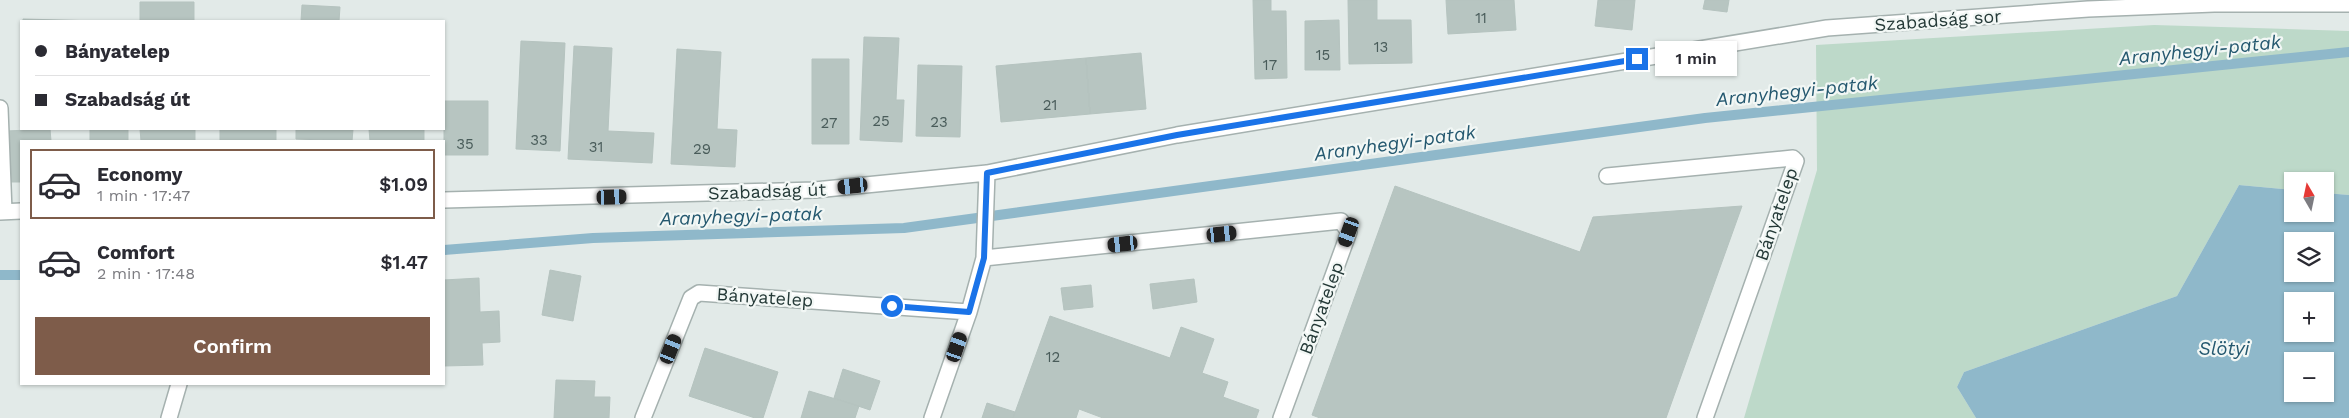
<!DOCTYPE html>
<meta charset="utf-8">
<style>
:root{--surface:#fff;--page:#f7f7f7;--text:#2b2b33;--muted:#7c7c81;--line:#e1e1e2;--accent:#7e5c4a}
body{margin:0;font-family:"Work Sans",sans-serif;background:var(--page);color:var(--text);height:100vh;display:flex;flex-direction:column;font-size:19px;white-space:nowrap}
*{box-sizing:border-box;margin:0}
p{font-size:16px;color:var(--muted)}
.icon{flex:none;width:28px;height:28px;fill:none;stroke:currentColor;stroke-width:2;stroke-linecap:round;stroke-linejoin:round}
.map{position:relative;flex:1;overflow:hidden}
.drawer{position:absolute;left:20px;top:140px;width:425px;height:245px;display:flex;flex-direction:column;background:var(--surface);border-radius:0px;box-shadow:0 1px 4px #0004}
.drawer>*{flex:none}
.top-card{position:absolute;left:20px;top:20px;width:425px;height:110px;border-radius:0px;box-shadow:0 1px 4px #0004;display:grid;align-content:center;height:110px;padding:0 15px;background:var(--surface)}
.needle{width:32px;rotate:351deg}
.buttons{position:absolute;left:2284px;top:172px;display:grid;gap:10px}
.buttons a{display:grid;place-items:center;width:50px;height:50px;border-radius:0px;background:var(--surface);box-shadow:0 1px 4px #0004;font-size:25px}
.end{position:absolute;width:22px;height:22px;margin:-11px;border:6px solid #1a73e8;background:#fff;box-shadow:0 0 0 2px #fff}
.from{border-radius:50%}
.bubble{position:absolute;height:35px;border-radius:0px;background:var(--surface);box-shadow:0 1px 4px #0004;font-size:16px;font-weight:600;line-height:35px;text-align:center}
.car{position:absolute;width:15px;height:30px;margin:-15px -8px;border-radius:6px;box-shadow:0 0 4px 1px #0007;background:linear-gradient(#222 24%,#8ab4d8 0 40%,#222 0 76%,#8ab4d8 0 86%,#222 0)}
.top-card b{display:flex;align-items:center;gap:18px;height:48px;font-size:19px}
.top-card b+b{border-top:1px solid var(--line)}
.top-card i{width:12px;height:12px;background:var(--text)}
ul{padding:9px 0 0;list-style:none}
li{display:flex;align-items:center;gap:15px;height:70px;margin:0 10px 8px;padding:0 5px;border:2px solid transparent;border-radius:0px}
li div{flex:1}
li b{display:block;font-size:19px}
li em{font-style:normal;font-weight:600}
li.active{border-color:var(--accent)}
li>.icon{width:45px;height:45px;stroke-width:1.5}
.cta{display:flex;gap:10px;margin-top:auto;padding:10px 15px}
.cta a{flex:1;height:58px;border-radius:0px;background:var(--accent);color:#fff;font-size:20px;font-weight:600;line-height:58px;text-align:center}
.map>svg:first-child{display:block}
</style>
<div class="map">
<svg width="2349" height="418" viewBox="0 0 2349 418">
<rect width="100%" height="100%" fill="#e2eae8"/>
<!-- green -->
<path fill="#bdd9c9" d="M2154 25 2349 31V195L2325 193V181H2292V190L2239 185 2177 296 1964 372 1957 387 1976 418H1744L1817 170 1816 45Z"/>
<!-- water -->
<path fill="#8fb8ca" fill-rule="evenodd" d="M2239 185 2292 190V214H2325V193L2349 195V418H1976L1957 387 1964 372 2177 296ZM2292 241H2325V274H2292ZM2292 301H2325V334H2292ZM2292 361H2325V394H2292Z"/>
<g fill="none" stroke-linecap="round" stroke-linejoin="round">
<!-- stream -->
<path stroke="#8fb8ca" stroke-width="10" d="M444 250 593 238 904 228 1705 118 2349 52
M0 275H21"/>
</g>
<!-- building -->
<path fill="#b7c5c1" stroke="#b5c3bf" d="M1253 0H1271V11H1286L1287 78 1255 79Z
M1348 0H1377V20H1411L1412 63 1349 64Z
M1446 0H1514L1516 30 1448 34Z
M1598 0H1635L1632 30 1595 26Z
M1705 0H1729L1727 12 1703 9Z
M140 2H194V21H140Z
M302 5 340 7 339 21H301Z
M23 19 98 21H23Z
M1339 20 1340 70H1305V21Z
M864 37 899 38 896 100H904L902 142 860 140Z
M521 41 565 43 560 151 516 149Z
M574 46 612 48 608 131 654 133 652 163 568 159Z
M677 49 721 52 717 129 737 130 735 167 671 164Z
M1141 53 1146 109 1090 114 1086 58Z
M1086 58 1090 114 1001 122 996 66Z
M812 59H849V144H812Z
M918 65 962 66 960 137 916 136Z
M444 101H488V155H444Z
M50 129 51 141H21V182H9L6 131Z
M90 129H128V141H90Z
M140 129H195V141H141Z
M220 129H276V141H220Z
M296 129H353L352 141 296 139Z
M369 129H424V141H370Z
M1395 186 1580 252 1593 217 1742 206 1666 418H1320L1312 415Z
M550 270 581 276 573 321 542 315Z
M479 278 480 312 499 311 500 342 482 343 483 365 444 366V280Z
M1194 279 1197 302 1153 309 1150 284Z
M1091 285 1093 307 1064 310 1061 288Z
M1050 316 1170 358 1181 327 1214 339 1202 373 1228 382 1223 397 1259 410 1256 418H1103L1079 409 1076 418H1013Z
M705 348 778 372 763 418H755L689 396Z
M843 369 880 381 870 410 834 398Z
M556 380 595 381 594 397H610L609 418H554Z
M809 391 859 406 855 418H801Z
M987 403 1015 412 1013 418H982Z"/>
<g fill="none" stroke-linecap="round" stroke-linejoin="round">
<!-- lane casing -->
<g stroke="#a5b1af" stroke-width="18">
<path id="lane" d="M1607 176 1793 158 1796 161 1705 418"/>
</g>
<!-- street casing -->
<g stroke="#a5b1af" stroke-width="18">
<path id="street" d="M0 108 4 212
M444 200 815 190 987 173 1177 135 1827 28 2088 9 2214 4H2349
M0 212 21 211
M984 258 1341 221 1349 232 1281 418
M169 418 179 384
M643 418 691 298 699 293 969 312
M932 418 969 312 984 258 987 173"/>
</g>
<!-- lane -->
<use href="#lane" stroke="#fff" stroke-width="15"/>
<!-- street -->
<use href="#street" stroke="#fff" stroke-width="15"/>
</g>
<g fill="none" stroke-linecap="round" stroke-linejoin="round">
<!-- route -->
<path stroke="#1a73e8" stroke-width="6" d="M892 306 969 312 984 258 987 173 1177 135 1637 59"/>
</g>
<g text-anchor="middle" dominant-baseline="central" stroke-width="4.5" stroke-linejoin="round" paint-order="stroke">
<!-- number labels -->
<g font-size="15" fill="#495c5a">
<text x="1481" y="18">11</text>
<text x="1381" y="47">13</text>
<text x="1323" y="55">15</text>
<text x="1270" y="65">17</text>
<text x="1050" y="105">21</text>
<text x="881" y="121">25</text>
<text x="939" y="122">23</text>
<text x="829" y="123">27</text>
<text x="539" y="140">33</text>
<text x="465" y="144">35</text>
<text x="596" y="147">31</text>
<text x="702" y="149">29</text>
<text x="1053" y="357">12</text>
</g>
<!-- street labels -->
<g font-size="18" fill="#243937" stroke="#f2f7f5">
<text transform="translate(1938 20) rotate(-4)">Szabadság sor</text>
<text transform="translate(767 191) rotate(-2)">Szabadság út</text>
<text transform="translate(1776 214) rotate(-71)">Bányatelep</text>
<text transform="translate(765 297) rotate(4)">Bányatelep</text>
<text transform="translate(1321 308) rotate(-70)">Bányatelep</text>
</g>
<!-- water labels -->
<g font-size="19" font-style="italic" fill="#24586f" stroke="#f2f7f5">
<text transform="translate(2200 50) rotate(-6)">Aranyhegyi-patak</text>
<text transform="translate(1797 91) rotate(-6)">Aranyhegyi-patak</text>
<text transform="translate(1395 143) rotate(-8)">Aranyhegyi-patak</text>
<text transform="translate(741 216) rotate(-2)">Aranyhegyi-patak</text>
<text x="2224" y="348">Slötyi</text>
</g>
</g>
</svg>
<div class="buttons">
<a><svg class="needle" viewBox="-14 -14 28 28"><path d="M0-13l5 13h-10z" fill="#e53935"/><path d="M0 13l5-13h-10z" fill="#7c7c81"/></svg></a>
<a><svg class="icon" aria-label="layers" viewBox="0 0 24 24"><path d="M12 4l9 5-9 5-9-5zM3 14l9 5 9-5"/></svg></a>
<a>+</a>
<a>−</a>
</div>
<i class="end from" style="left:892px;top:306px"></i>
<i class="end" style="left:1637px;top:59px"></i>
<div class="bubble" style="left:1655px;top:41px;width:82px">1 min</div>
<i class="car" style="left:853px;top:186px;rotate:264deg"></i>
<i class="car" style="left:612px;top:197px;rotate:88deg"></i>
<i class="car" style="left:1349px;top:232px;rotate:200deg"></i>
<i class="car" style="left:1222px;top:234px;rotate:84deg"></i>
<i class="car" style="left:1123px;top:244px;rotate:264deg"></i>
<i class="car" style="left:957px;top:347px;rotate:19deg"></i>
<i class="car" style="left:671px;top:349px;rotate:22deg"></i>
<div class="top-card">
<b><i class="from"></i>Bányatelep</b>
<b><i></i>Szabadság út</b>
</div>
<section class="drawer">
<ul>
<li class="active"><svg class="icon" aria-label="car" viewBox="0 0 24 24"><path d="M5 17H2v-5l4-1 3-4h7l3 4 3 1v5h-3M9 17h6M6 11h13"/><circle cx="7" cy="17" r="2"/><circle cx="17" cy="17" r="2"/></svg><div><b>Economy</b><p>1 min · 17:47</p></div><em>$1.09</em></li>
<li><svg class="icon" aria-label="car" viewBox="0 0 24 24"><path d="M5 17H2v-5l4-1 3-4h7l3 4 3 1v5h-3M9 17h6M6 11h13"/><circle cx="7" cy="17" r="2"/><circle cx="17" cy="17" r="2"/></svg><div><b>Comfort</b><p>2 min · 17:48</p></div><em>$1.47</em></li>
</ul>
<div class="cta"><a>Confirm</a></div>
</section>
</div>
